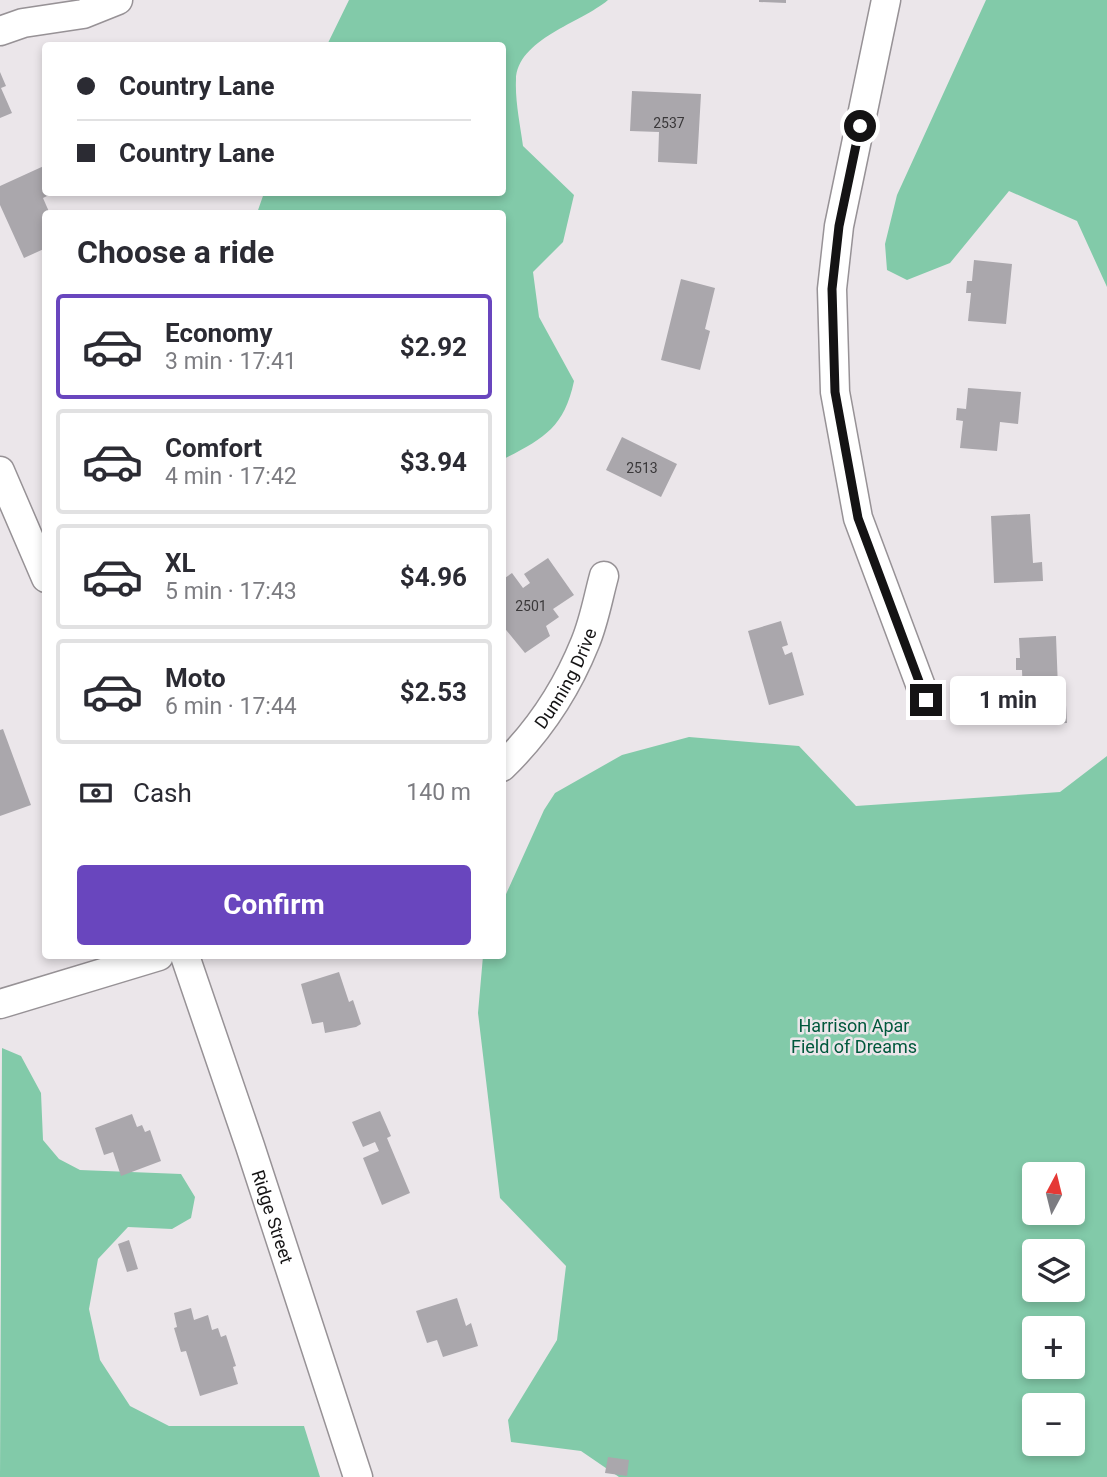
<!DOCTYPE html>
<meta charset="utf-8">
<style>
:root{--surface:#fff;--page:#f2f2f3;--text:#2b2b33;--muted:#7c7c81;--line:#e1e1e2;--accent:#6946be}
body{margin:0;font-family:Roboto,sans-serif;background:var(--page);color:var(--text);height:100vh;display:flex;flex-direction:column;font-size:26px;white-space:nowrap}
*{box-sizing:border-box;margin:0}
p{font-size:23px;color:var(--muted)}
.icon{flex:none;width:38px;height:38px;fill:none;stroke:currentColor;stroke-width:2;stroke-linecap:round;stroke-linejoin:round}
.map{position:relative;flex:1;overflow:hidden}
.sheet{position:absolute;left:42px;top:210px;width:464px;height:749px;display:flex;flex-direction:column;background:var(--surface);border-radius:7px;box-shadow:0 4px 10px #0003}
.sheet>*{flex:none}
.guide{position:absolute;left:42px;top:42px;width:464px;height:154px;border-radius:7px;box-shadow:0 4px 10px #0003;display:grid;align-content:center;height:154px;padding:0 35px;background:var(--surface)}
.needle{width:46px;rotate:7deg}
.controls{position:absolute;left:1022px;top:1162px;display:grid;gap:14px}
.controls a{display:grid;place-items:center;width:63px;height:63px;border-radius:7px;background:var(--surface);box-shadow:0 4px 10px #0003;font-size:35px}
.end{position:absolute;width:32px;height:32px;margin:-16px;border:9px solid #141314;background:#fff;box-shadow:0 0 0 4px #fff}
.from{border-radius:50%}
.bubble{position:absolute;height:49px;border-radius:7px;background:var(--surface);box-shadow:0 4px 10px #0003;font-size:23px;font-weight:700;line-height:49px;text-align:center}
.guide b{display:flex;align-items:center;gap:24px;height:66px;font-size:26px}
.guide b+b{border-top:2px solid var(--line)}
.guide i{width:18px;height:18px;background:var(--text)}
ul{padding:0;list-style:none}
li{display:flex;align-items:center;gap:21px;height:105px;margin:0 14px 10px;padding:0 21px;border:4px solid var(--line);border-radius:7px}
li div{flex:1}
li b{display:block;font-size:26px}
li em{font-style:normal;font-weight:700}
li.active{border-color:var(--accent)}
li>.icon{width:63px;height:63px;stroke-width:1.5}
h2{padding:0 35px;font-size:32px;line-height:84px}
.pay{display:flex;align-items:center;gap:18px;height:77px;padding:0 35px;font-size:26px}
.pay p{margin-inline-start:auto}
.cta{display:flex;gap:14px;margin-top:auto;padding:14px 35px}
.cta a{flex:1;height:80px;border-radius:7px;background:var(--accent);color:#fff;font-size:28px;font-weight:700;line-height:80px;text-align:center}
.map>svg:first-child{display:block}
</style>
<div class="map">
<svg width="1107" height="1477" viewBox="0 0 1107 1477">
<rect width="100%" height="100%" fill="#ebe6ea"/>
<!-- green -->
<path fill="#82caa9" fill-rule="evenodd" d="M349 0H608C581 23 517 39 516 80 515 101 520 124 523 146L574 195 563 242 533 272 539 317 574 381C564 429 542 439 502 460V214L257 213 264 193 502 192V46L327 45Z
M986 0H1107V287L1077 221 1009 191 950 263 907 280 887 270 885 244 897 195Z
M689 737 799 746 856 806 1060 792 1107 756V1477H619L581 1451 511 1442 508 1420 557 1340 566 1266 500 1198 478 1013 483 956H502V903L544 810 555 793 622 755ZM1034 1174H1073V1213H1034ZM1034 1251H1073V1290H1034ZM1034 1328H1073V1367H1034ZM1034 1405H1073V1444H1034Z
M2 1048 21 1056 41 1093 43 1140 59 1159 80 1170 181 1174 195 1197 191 1218 172 1229 128 1227 98 1259 89 1309 100 1360 130 1406 169 1426H304L320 1477H0Z"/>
<!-- building -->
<path fill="#aaa7ac" d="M759 0H786V3L759 2Z
M0 72 6 86 1 88 12 113 0 118Z
M632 91 701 94 697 164 658 162 659 132 630 131Z
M46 165V192H55L43 198 50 214H46V248L24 258 0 205V186Z
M974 260 1012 264 1006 324 968 321 971 293H966L967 281H972Z
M681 279 715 288 705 329 710 331 700 370 661 360Z
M968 388 1021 392 1018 424 1000 422 997 451 960 448 963 421 956 420 957 408 966 409Z
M622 437 677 464 661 497 606 470Z
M1030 514 1033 563 1042 562 1043 581 994 583 991 516Z
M548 558 574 595 553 609 559 617 546 626 550 636 525 653 502 625V602L504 601 502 598V580L512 573 523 588 530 583 524 574Z
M781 621 788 645 782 647 785 655 792 652 804 695 769 705 748 631Z
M1056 636 1058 688 1065 687 1067 723 1024 725 1022 670H1016V658H1020L1019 638Z
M3 729 31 805 0 816V730Z
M339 972 349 1002 353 1000 361 1024 356 1027 325 1033 323 1022 312 1024 301 984Z
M380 1111 391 1136 387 1138 410 1193 382 1205 363 1158 379 1151 375 1142 363 1147 352 1122Z
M132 1114 137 1127 142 1125 145 1132 150 1130 161 1161 121 1176 113 1152 104 1155 95 1128Z
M129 1240 138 1269 127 1272 118 1244Z
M457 1298 466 1326 471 1323 478 1346 443 1357 437 1340 427 1343 416 1311Z
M191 1308 194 1320 208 1315 212 1330 218 1328 221 1337 226 1335 236 1366 233 1367 238 1384 200 1396 186 1351 181 1352 174 1328 177 1327 174 1313Z
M608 1457 629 1460 627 1476 605 1473Z"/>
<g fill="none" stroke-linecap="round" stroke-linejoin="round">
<!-- minor casing -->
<g stroke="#979296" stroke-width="31">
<g id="minor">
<path d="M886 0 839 226 832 289 835 392 858 518 926 700"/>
<path d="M0 31 23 23 83 14 118 0"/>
<path d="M0 471 46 578"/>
<path id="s1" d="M502 767C538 732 566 690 585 643 594 622 598 598 604 576"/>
<path id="s2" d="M185 956 250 1146 358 1477"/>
<path d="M0 1004 159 956"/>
</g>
</g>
<!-- minor -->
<use href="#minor" stroke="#fff" stroke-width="28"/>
</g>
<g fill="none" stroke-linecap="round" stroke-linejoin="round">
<!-- route -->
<path stroke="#141314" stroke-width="9" d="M860 126 839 226 832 289 835 392 858 518 926 700"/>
</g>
<g text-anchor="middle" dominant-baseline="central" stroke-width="5" stroke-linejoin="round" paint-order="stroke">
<!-- number labels -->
<g font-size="14" fill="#3a383a">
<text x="669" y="123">2537</text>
<text x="642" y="468">2513</text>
<text x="531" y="606">2501</text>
</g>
<!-- street labels -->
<g font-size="18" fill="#141314" stroke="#ebe6ea">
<text stroke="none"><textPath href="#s1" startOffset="110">Dunning Drive</textPath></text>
<text stroke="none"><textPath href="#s2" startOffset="275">Ridge Street</textPath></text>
</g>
<!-- park labels -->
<g font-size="18" fill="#00583c" stroke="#ebe6ea">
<text x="854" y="1025">Harrison Apar<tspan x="854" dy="21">Field of Dreams</tspan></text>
</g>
</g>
</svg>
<div class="controls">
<a><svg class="needle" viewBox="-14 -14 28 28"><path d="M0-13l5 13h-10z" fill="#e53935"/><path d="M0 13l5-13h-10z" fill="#7c7c81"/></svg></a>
<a><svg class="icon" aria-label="layers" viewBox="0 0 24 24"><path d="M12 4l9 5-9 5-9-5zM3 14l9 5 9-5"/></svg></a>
<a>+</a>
<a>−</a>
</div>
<i class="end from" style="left:860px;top:126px"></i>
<i class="end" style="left:926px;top:700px"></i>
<div class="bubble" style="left:950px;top:676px;width:116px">1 min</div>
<div class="guide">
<b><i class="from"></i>Country Lane</b>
<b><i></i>Country Lane</b>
</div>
<section class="sheet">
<h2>Choose a ride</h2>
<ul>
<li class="active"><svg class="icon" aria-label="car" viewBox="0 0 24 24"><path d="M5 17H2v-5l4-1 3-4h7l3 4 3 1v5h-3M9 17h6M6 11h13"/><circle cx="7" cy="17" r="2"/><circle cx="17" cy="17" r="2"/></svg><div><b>Economy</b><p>3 min · 17:41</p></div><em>$2.92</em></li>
<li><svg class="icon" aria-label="car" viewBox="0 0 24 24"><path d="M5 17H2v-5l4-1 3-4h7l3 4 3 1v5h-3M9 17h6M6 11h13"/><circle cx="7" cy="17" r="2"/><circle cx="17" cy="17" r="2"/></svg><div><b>Comfort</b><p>4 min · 17:42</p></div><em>$3.94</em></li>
<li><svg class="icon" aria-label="car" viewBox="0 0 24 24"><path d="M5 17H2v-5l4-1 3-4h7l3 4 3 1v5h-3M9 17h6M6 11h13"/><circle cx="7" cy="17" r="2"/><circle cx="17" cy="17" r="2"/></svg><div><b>XL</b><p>5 min · 17:43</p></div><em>$4.96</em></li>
<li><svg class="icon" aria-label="car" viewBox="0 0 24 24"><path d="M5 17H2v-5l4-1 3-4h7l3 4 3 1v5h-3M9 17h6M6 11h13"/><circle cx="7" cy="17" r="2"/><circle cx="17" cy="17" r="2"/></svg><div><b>Moto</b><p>6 min · 17:44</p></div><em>$2.53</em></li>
</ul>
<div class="pay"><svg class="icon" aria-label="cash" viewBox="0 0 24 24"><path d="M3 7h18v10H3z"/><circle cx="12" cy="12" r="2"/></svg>Cash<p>140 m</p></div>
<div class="cta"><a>Confirm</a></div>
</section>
</div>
